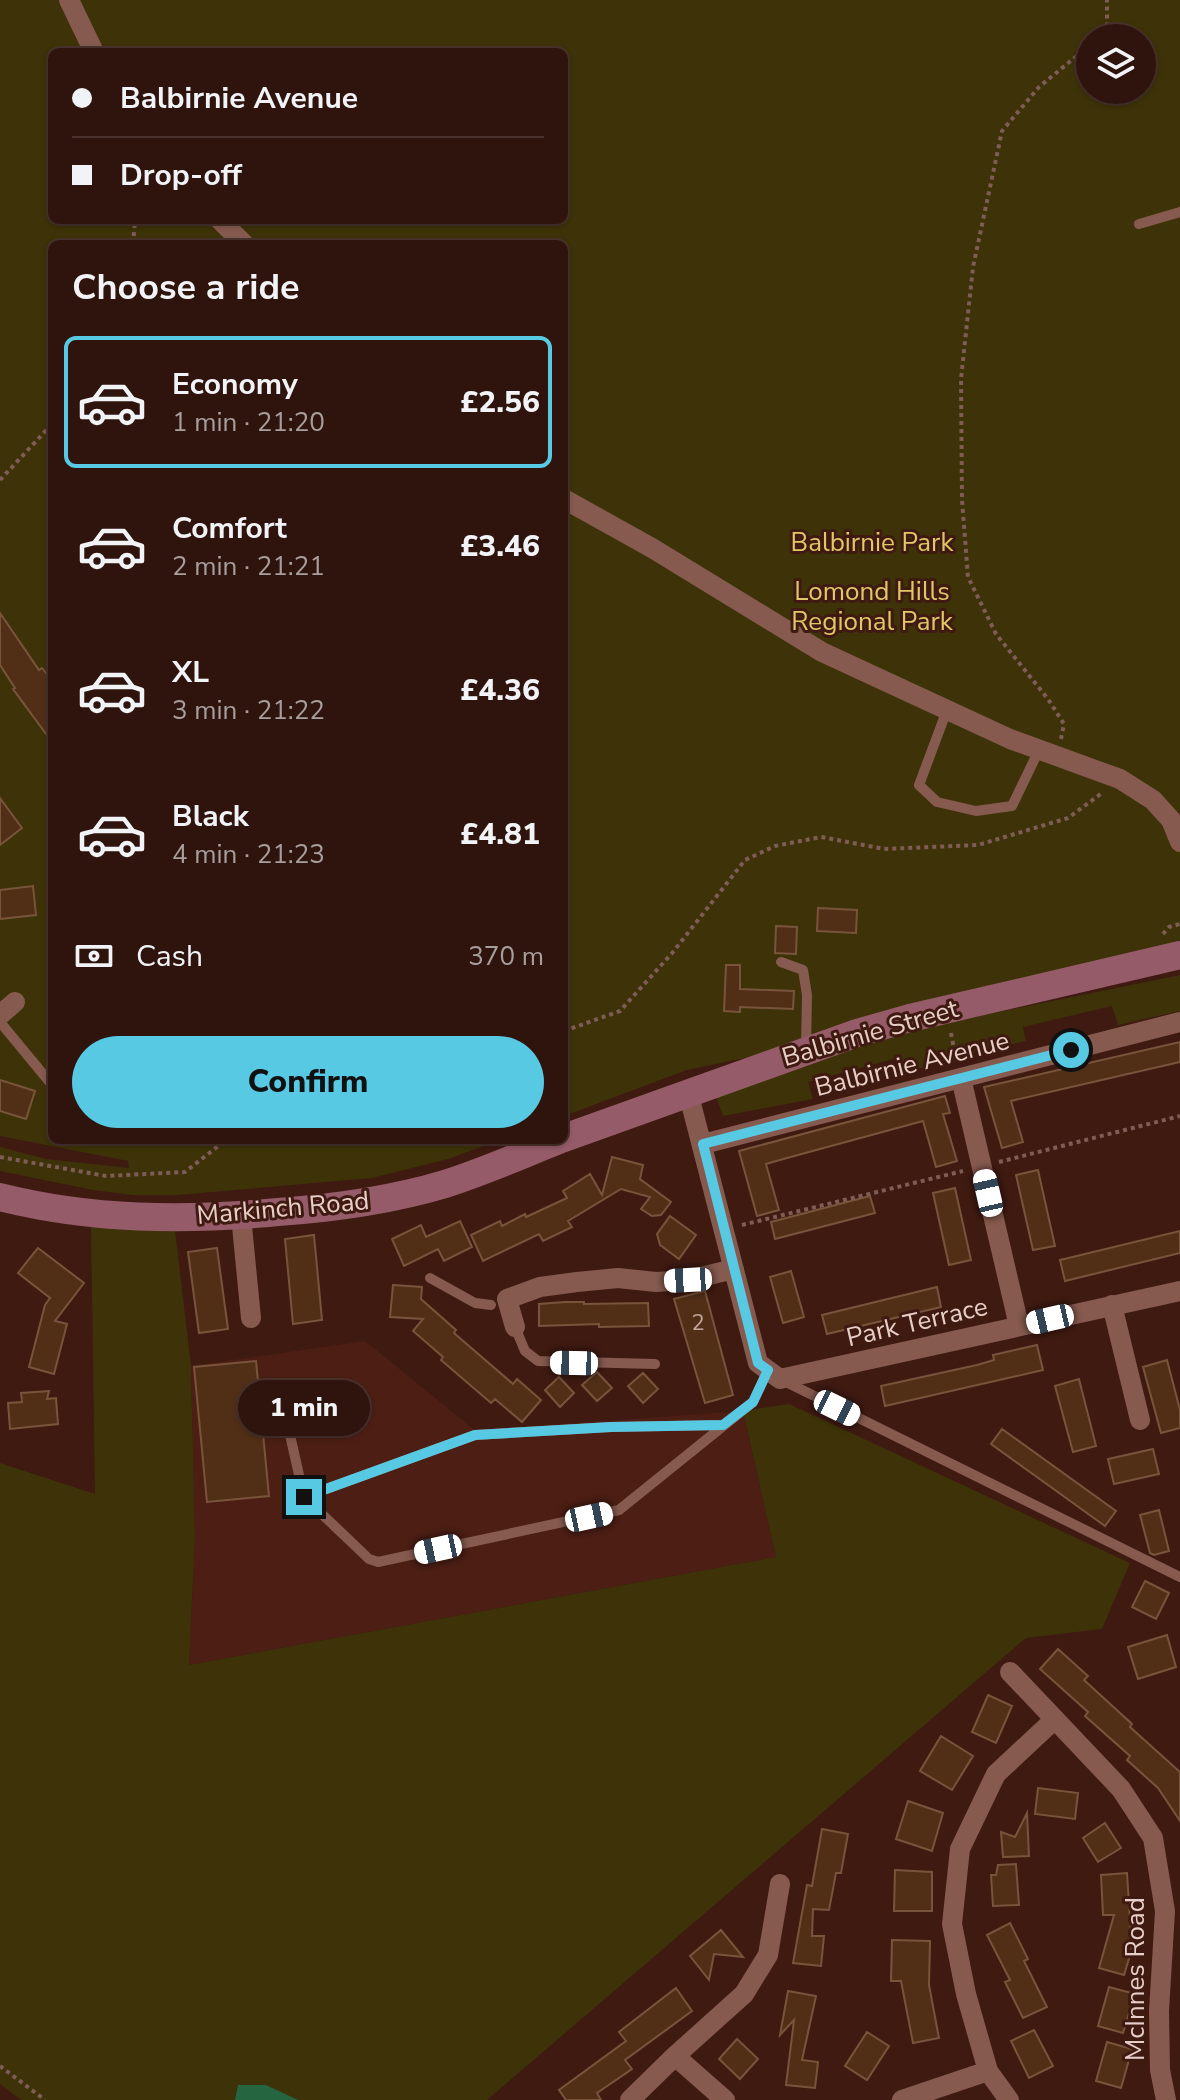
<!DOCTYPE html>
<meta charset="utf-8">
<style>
:root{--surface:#2f140d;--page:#371d16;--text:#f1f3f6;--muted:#a79e9d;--line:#4a332e;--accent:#57c9e2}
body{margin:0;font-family:"Nunito Sans",sans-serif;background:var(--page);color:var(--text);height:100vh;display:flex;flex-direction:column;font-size:30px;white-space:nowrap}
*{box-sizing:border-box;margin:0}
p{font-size:26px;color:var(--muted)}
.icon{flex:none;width:44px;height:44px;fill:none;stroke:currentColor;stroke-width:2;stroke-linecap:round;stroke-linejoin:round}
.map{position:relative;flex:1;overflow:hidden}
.sheet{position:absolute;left:48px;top:240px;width:520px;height:904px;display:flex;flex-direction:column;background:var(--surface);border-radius:12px;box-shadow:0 2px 6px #0004,0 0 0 2px var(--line)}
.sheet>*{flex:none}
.hud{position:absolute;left:48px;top:48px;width:520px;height:176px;border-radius:12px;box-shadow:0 2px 6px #0004,0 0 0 2px var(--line);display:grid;align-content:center;height:176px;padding:0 24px;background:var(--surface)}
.tools{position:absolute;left:1076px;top:24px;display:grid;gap:16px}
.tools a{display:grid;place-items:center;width:80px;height:80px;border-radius:50%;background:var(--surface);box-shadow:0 2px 6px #0004,0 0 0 2px var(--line);font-size:40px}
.end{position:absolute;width:36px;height:36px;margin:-18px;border:10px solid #57c9e2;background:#111;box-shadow:0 0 0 4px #111}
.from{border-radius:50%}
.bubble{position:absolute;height:56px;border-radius:28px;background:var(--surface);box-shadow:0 2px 6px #0004,0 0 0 2px var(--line);font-size:26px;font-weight:800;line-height:56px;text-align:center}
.car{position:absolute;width:24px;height:48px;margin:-24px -12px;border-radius:10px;box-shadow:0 0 6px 2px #0007;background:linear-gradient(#fff 24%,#345 0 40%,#fff 0 76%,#345 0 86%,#fff 0)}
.hud b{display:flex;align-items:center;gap:28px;height:76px;font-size:30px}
.hud b+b{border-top:2px solid var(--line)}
.hud i{width:20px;height:20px;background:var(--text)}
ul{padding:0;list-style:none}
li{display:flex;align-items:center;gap:24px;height:132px;margin:0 16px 12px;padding:0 8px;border:4px solid transparent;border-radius:12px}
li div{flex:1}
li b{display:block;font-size:30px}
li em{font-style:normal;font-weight:800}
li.current{border-color:var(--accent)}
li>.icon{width:72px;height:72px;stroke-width:1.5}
h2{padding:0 24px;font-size:36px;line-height:96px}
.pay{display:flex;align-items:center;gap:20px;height:88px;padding:0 24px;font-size:30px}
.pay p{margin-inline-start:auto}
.cta{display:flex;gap:16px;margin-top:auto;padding:16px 24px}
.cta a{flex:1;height:92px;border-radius:48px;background:var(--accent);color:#111;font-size:32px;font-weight:800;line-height:92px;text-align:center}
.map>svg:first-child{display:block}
</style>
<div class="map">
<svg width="1180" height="2100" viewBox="0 0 1180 2100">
<rect width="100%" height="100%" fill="#3f1a11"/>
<!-- built -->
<path fill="#4c1e14" d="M365 1341 475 1430 743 1411 776 1557 189 1665 195 1537 191 1366Z"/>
<!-- green -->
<path fill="#3d3208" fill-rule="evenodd" d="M0 0H1180V968L687 1070 564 1116V244H52V1140H500L448 1159 372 1178 178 1195H132L93 1190 0 1171V1147L46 1159 129 1168 128 1161 0 1136ZM1090 38H1142V90H1090ZM52 52H564V220H52Z
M1180 975V1011L1118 1025 1112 1006 1023 1027 1026 1041 952 1058 899 1075 897 1058 808 1082 813 1099 723 1116 715 1094 910 1030Z
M91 1227 175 1230 191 1366 195 1537 189 1665 776 1557 743 1411 789 1404 1130 1563 1102 1629 1026 1638 487 2100H21L0 2084V1463L95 1494Z"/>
<!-- water -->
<path fill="#256540" d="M238 2085H266L298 2100H235Z"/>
<!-- building -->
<path fill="#512f17" stroke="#78543b" stroke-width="2" d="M0 613 39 670 42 668 52 681V742L13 689 15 688 0 665Z
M0 798 22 828 0 845Z
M33 886 36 915 0 919V890Z
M818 908 857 910 856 933 817 931Z
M776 926 797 927 796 954 775 953Z
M726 965H740V989L794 991 793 1009 740 1007V1012L724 1011Z
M1180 1042V1062L1011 1101 1023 1142 1002 1148 984 1087Z
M0 1080 35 1091 26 1119 0 1111Z
M945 1096 950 1113 943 1114 957 1161 936 1167 923 1121 787 1158 766 1164 779 1210 757 1216 739 1151Z
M612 1157 643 1165 640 1179 671 1202 661 1215 652 1216 641 1209 650 1197 621 1189 568 1221 572 1227 543 1241 539 1234 483 1261 471 1235 500 1221 502 1226 525 1214 526 1217 567 1198 563 1191 590 1174 602 1195Z
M1038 1170 1055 1246 1033 1250 1016 1175Z
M955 1188 971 1260 949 1265 933 1193Z
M870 1196 875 1213 775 1239 771 1222Z
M670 1216 696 1235 679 1259 660 1245 657 1234Z
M460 1221 472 1247 444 1261 438 1249 404 1266 392 1239 421 1225 426 1237Z
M1180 1231V1253L1065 1281 1060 1260Z
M314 1235 322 1320 293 1324 285 1239Z
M38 1248 84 1283 55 1321 67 1324 54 1374 29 1367 45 1305 50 1298 18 1273Z
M217 1248 228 1329 199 1333 188 1252Z
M791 1271 804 1317 783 1323 770 1277Z
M393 1285 422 1287 421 1299 456 1330 454 1333 513 1384 517 1379 541 1400 522 1422 495 1399 491 1403 441 1360 443 1357 413 1331 423 1319 390 1317Z
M937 1287 941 1307 827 1334 822 1315Z
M705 1291 733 1395 705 1403 674 1299Z
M565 1302H584V1304L648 1303 649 1326 599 1327V1324L539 1326V1304Z
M1037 1345 1043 1370 885 1406 881 1386 977 1365 994 1360 993 1355Z
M1167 1360 1180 1410V1428L1161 1433 1143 1367Z
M256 1361 269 1496 207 1502 194 1367Z
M597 1372 612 1388 597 1401 582 1385Z
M643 1373 658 1389 643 1403 628 1386Z
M559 1377 574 1393 560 1407 545 1390Z
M1079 1379 1096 1446 1073 1452 1055 1386Z
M49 1391 47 1399 56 1398 58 1424 10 1429 8 1403 22 1402 21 1393Z
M1002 1429 1116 1511 1105 1526 991 1444Z
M1153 1449 1159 1474 1114 1484 1108 1459Z
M1159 1510 1169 1551 1154 1555 1150 1553 1140 1515Z
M1145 1581 1169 1593 1156 1619 1132 1607Z
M1167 1635 1176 1667 1138 1679 1128 1647Z
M1058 1649 1088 1676 1084 1680 1132 1724 1130 1727 1180 1772V1821L1158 1788 1127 1760 1130 1756 1085 1716 1088 1712 1040 1669Z
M988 1695 1012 1706 996 1743 972 1732Z
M941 1736 973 1756 952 1790 920 1771Z
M1038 1788 1078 1793 1075 1819 1035 1814Z
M908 1801 943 1813 932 1851 896 1839Z
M1027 1813 1029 1856 1003 1857 1001 1832 1015 1837Z
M1105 1823 1121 1848 1098 1862 1083 1838Z
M822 1829 848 1834 841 1873H836L829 1910 813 1909 812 1936H824L821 1966 793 1963 807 1885 812 1886Z
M1016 1864 1019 1905 993 1906 991 1875H996L998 1865Z
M895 1870 932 1872V1911H894Z
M1127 1873 1131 1935 1136 1936 1124 1975 1099 1968 1114 1915H1103L1101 1875Z
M1010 1923 1028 1959 1024 1961 1047 2007 1023 2018 1005 1982 1010 1980 987 1935Z
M721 1930 743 1957 714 1954 709 1980 690 1956Z
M892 1940 930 1941 929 1985 939 2038 913 2043 901 1981H891Z
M1109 1987 1135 1994 1123 2033 1098 2026Z
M676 1988 692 2011 625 2060 632 2069 597 2093 601 2100H566L559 2090 626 2041 619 2032Z
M788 1991 816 1996 802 2060 818 2062 815 2088 786 2085 794 2020 780 2035Z
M1034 2030 1053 2066 1029 2078 1011 2041Z
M867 2032 889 2046 867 2080 845 2066Z
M737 2039 758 2059 740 2079 719 2059Z
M1107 2042 1132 2049 1121 2088 1096 2081Z"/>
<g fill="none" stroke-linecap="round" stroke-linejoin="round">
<!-- path -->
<path stroke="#7e5d56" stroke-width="4" stroke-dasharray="4 4" stroke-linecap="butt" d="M1098 38 1107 31V0
M133 244 135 220
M0 480 52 424
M1061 739 1064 724 1048 699 996 634 968 577 962 500 961 379 973 267 1002 131 1039 87 1090 45
M1163 934 1169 927 1180 924
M564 1031 620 1011 673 952 745 860 775 846 821 837 884 849 978 845 1068 818 1102 793
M951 1033 956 1060
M0 1157 106 1176 185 1172 226 1140
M999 1162 1180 1116
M742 1225 963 1171
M0 2066 45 2100"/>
<!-- service -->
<path stroke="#865a4e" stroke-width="10" d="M1139 224 1180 212
M947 710 919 785 937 802 976 811 1012 806 1039 750
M781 962 803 970 807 995 806 1048
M0 1022 52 1085
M430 1278 475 1303 491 1305
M515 1327 525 1351 538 1361 655 1364
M782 1380 1180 1577
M281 1395 304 1497 369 1559 378 1562 619 1510 753 1402 768 1370
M304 1497 475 1435 611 1427 723 1425"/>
<!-- minor -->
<path stroke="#865a4e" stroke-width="20" d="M69 0 94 52
M220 220 244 244
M564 499 652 548 822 652 1010 739 1120 779 1153 800 1171 820 1180 842
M0 1015 15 1002
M961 1078 1019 1326
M688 1092 758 1363 780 1379 1180 1291
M703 1144 1180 1022
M241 1216 251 1318
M1112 1305 1140 1420
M515 1327 507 1299 540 1287 577 1282 618 1278 656 1282 688 1280 734 1269
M1010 1672 1121 1789 1153 1838 1165 1911 1159 2011 1160 2070 1166 2100
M630 2100 675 2056
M725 2100 675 2056 744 1994 768 1955 780 1884
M902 2100 988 2071
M1009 2100 988 2071 966 1994 952 1924 960 1849 996 1774 1055 1719"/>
<!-- secondary -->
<path stroke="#955b69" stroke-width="28" d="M564 1138 857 1033 910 1018 1180 955
M0 1197C92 1220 184 1221 278 1212 335 1208 391 1200 445 1184 484 1172 521 1155 559 1140"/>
</g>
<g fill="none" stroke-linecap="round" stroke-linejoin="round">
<!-- route -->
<path stroke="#57c9e2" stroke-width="10" d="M304 1497 475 1435 611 1427 723 1425 753 1402 768 1370 758 1363 703 1144 1071 1050"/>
</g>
<g text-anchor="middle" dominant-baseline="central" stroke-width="6" stroke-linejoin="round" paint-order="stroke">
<!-- number labels -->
<g font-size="22" fill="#c2a69c">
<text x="698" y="1323">2</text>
</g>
<!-- park labels -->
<g font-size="26" fill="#e0c767" stroke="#3f1a11">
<text x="872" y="542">Balbirnie Park</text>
<text x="872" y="591">Lomond Hills<tspan x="872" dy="30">Regional Park</tspan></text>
</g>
<!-- street labels -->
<g font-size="26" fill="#e8cec8" stroke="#3f1a11">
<text transform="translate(870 1033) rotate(-16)">Balbirnie Street</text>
<text transform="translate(912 1064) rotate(-14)">Balbirnie Avenue</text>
<text transform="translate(283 1208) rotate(-5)">Markinch Road</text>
<text transform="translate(917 1322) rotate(-13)">Park Terrace</text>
<text transform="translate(1135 1979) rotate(-90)">McInnes Road</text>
</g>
</g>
</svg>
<div class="tools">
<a><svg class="icon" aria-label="layers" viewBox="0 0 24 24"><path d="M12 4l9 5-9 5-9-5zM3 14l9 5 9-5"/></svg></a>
</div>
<i class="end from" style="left:1071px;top:1050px"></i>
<i class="end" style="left:304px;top:1497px"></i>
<div class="bubble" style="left:238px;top:1380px;width:132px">1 min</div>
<i class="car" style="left:988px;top:1193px;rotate:347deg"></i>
<i class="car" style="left:688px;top:1280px;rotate:267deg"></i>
<i class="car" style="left:1050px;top:1319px;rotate:257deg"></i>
<i class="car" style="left:574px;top:1363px;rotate:271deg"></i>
<i class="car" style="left:837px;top:1408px;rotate:116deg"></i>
<i class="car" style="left:589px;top:1517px;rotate:78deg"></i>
<i class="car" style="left:438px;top:1549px;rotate:258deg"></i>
<div class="hud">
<b><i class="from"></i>Balbirnie Avenue</b>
<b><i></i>Drop-off</b>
</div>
<section class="sheet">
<h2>Choose a ride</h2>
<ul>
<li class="current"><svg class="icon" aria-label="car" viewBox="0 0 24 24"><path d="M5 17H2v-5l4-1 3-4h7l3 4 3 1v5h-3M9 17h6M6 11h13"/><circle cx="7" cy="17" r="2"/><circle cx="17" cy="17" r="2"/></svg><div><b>Economy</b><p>1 min · 21:20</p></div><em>£2.56</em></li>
<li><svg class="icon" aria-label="car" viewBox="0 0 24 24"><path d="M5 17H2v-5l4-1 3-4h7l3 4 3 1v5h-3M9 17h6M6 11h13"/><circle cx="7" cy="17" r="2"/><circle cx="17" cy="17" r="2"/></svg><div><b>Comfort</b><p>2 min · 21:21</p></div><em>£3.46</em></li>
<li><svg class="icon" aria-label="car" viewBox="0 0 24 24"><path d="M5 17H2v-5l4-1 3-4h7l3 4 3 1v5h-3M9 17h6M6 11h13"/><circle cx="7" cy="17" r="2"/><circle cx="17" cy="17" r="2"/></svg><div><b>XL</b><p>3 min · 21:22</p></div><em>£4.36</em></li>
<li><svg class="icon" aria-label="car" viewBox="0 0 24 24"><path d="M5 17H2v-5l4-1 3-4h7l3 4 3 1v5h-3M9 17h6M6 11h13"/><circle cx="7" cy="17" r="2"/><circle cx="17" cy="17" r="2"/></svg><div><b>Black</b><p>4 min · 21:23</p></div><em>£4.81</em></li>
</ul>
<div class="pay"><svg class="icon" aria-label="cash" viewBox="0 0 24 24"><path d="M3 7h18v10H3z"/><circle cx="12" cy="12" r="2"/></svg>Cash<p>370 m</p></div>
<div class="cta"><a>Confirm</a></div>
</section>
</div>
